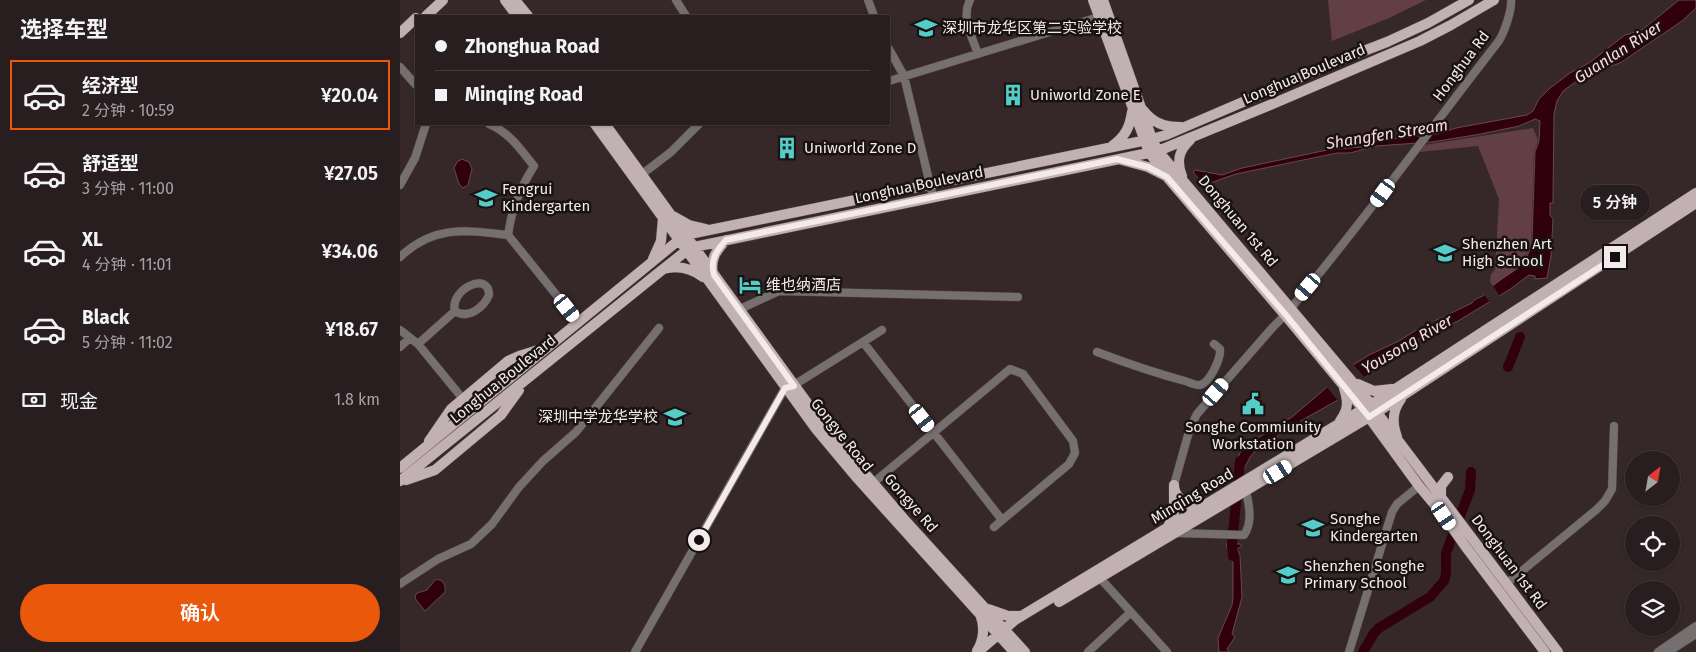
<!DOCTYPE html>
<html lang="zh">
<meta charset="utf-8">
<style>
:root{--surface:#281e1f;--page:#302728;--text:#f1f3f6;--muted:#a5a2a4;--line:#443c3d;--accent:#ea580c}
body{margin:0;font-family:"Fira Sans","Noto Sans SC",sans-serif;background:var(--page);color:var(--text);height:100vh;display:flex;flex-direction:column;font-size:19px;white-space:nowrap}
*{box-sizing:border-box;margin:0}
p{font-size:16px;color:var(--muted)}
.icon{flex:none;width:28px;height:28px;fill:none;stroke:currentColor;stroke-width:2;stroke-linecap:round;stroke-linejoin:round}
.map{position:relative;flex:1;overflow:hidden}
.sheet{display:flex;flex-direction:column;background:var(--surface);width:400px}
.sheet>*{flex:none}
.guide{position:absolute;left:15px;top:15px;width:475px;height:110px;border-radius:0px;box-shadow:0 1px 4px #0004,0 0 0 1px var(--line);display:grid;align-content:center;height:110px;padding:0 20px;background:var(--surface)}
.needle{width:32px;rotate:31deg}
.tools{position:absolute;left:1225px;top:451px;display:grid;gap:10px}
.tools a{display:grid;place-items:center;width:55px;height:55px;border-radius:50%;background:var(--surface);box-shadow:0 1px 4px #0004,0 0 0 1px var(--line);font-size:25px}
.end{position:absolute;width:22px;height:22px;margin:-11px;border:6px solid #f4eaeb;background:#111;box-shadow:0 0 0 2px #111}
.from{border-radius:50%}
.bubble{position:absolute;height:35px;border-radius:18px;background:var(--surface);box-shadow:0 1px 4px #0004,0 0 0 1px var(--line);font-size:16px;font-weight:600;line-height:35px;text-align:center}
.car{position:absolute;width:15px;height:30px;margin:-15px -8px;border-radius:6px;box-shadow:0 0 4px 1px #0007;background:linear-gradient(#fff 24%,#345 0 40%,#fff 0 76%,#345 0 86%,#fff 0)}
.guide b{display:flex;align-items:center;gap:18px;height:48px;font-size:19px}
.guide b+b{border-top:1px solid var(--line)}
.guide i{width:12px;height:12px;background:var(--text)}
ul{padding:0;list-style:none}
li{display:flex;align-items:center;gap:15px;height:70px;margin:0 10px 8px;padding:0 10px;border:2px solid transparent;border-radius:0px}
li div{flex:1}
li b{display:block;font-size:19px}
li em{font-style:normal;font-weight:600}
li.current{border-color:var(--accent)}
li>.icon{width:45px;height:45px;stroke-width:1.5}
h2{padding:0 20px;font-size:22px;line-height:60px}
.pay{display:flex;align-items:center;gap:12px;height:55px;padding:0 20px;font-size:19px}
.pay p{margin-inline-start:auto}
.primary-button{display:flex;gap:10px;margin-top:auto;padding:10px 20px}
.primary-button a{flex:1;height:58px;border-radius:30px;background:var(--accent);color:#fff;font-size:20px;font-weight:600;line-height:58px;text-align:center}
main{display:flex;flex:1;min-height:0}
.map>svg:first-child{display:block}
</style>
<main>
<section class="sheet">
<h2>选择车型</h2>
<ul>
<li class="current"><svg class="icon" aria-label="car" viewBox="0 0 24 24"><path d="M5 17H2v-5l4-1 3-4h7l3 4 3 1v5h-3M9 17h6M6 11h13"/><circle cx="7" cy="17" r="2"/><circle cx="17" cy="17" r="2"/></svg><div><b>经济型</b><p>2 分钟 · 10:59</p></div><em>¥20.04</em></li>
<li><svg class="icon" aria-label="car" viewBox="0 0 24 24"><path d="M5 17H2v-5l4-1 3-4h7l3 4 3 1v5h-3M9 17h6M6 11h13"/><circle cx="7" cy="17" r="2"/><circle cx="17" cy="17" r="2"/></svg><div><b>舒适型</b><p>3 分钟 · 11:00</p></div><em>¥27.05</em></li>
<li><svg class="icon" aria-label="car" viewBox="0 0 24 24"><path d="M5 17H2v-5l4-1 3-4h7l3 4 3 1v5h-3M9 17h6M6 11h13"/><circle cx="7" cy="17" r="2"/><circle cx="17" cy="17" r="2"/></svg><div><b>XL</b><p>4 分钟 · 11:01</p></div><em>¥34.06</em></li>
<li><svg class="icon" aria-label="car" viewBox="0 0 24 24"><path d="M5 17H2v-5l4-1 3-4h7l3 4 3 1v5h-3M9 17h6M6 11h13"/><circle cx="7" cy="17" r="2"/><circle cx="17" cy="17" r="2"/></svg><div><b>Black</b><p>5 分钟 · 11:02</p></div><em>¥18.67</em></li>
</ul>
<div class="pay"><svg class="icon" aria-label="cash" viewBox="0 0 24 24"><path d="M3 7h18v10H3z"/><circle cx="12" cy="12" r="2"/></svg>现金<p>1.8 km</p></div>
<div class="primary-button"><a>确认</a></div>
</section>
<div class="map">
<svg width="1296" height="652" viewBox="0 0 1296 652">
<rect width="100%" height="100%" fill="#362829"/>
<!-- green -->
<path fill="#623f44" d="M928 0H1026L989 18 932 41Z
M1133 128 1138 140 1134 152 1131 242C1127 265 1111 274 1093 286L1090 282 1091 274 1095 270 1099 199 1078 146 1020 152 1024 145Z"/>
<!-- water -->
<path fill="#30010d" stroke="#6b4750" d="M1279 0H1296V8L1282 21 1220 63 1185 75 1163 91 1157 101 1154 114 1153 199V203H1150V215L1153 219 1151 256 1147 278 1135 279V276L1129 275 1109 290 1058 321 1003 346 938 400 904 419 858 448 850 457 844 469 836 474 838 457 843 447 892 417 953 365 969 355 999 341 1018 329 1072 303C1075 298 1080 298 1084 295 1088 293 1090 289 1093 286 1112 269 1126 271 1132 241L1135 152 1139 141 1140 121 1135 119 1119 126 1081 134 1032 142 976 146 950 153H937L836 174 804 185 793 172 795 170 822 175 842 168 927 150 962 147 981 140 1037 134 1056 128 1127 115 1133 111 1139 99 1149 89 1170 73 1189 63 1225 35 1242 30Z
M62 159 69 162 72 169 68 185 63 188 59 184 54 168 57 162Z
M826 544H840L842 546 837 549 840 555 842 597 832 634 835 637 827 649 829 652H819L818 638 832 605 833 597V563Z
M35 580C43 578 46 585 45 592L25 611 16 600 15 596 17 593 27 590Z"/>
<!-- pier -->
<path fill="#362829" d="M1092 284 1101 298 1091 304 1083 293Z
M1034 321 1040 333 1028 337 1022 326Z
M952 363 967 380 939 402 925 385Z"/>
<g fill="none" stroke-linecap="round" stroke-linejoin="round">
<!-- river -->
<path stroke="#30010d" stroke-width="10" d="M1108 367 1120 337
M833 556 832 544 840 461
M963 652 974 633 979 628 1030 597 1044 581 1046 574V553L1070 490 1071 472"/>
<!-- minor casing -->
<g stroke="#514344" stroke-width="9">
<path id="minor" d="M276 0 286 16
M468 0 474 16
M570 0C561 17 572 37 578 54
M489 49 504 76 533 197
M0 67 16 85
M489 81 702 16
M89 124C109 132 121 150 134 166 119 190 112 208 108 235
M241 175 271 152 299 124
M0 185 15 158 26 124
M0 257C34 225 65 230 108 235L179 323
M891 308C963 222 1029 131 1098 42 1104 34 1112 10 1111 0
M338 310 379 291 618 297
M0 330 18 344 63 399
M463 342 602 520
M18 344 55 311C49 290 89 270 89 295 84 307 68 320 55 311
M0 347 10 338
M697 352C726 363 755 373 785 381 789 382 796 386 800 385 810 383 821 358 820 349L814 344
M473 483 610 369 623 374 673 441 675 453 669 464 594 527
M774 485 790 428 797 414 873 327 885 315
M776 533 844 535C853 522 849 505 846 491
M700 578 767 652
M0 584 38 559 71 544 92 524 119 487 143 461 176 432 259 328
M1106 584 1196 510 1205 501 1212 489 1214 426
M235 652 385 388 394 385 482 330
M688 652 731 612
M949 652 992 512 997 504 1019 486
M1258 652 1296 626
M1268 652 1296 634"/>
</g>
<!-- major casing -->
<g stroke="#514344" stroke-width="11">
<path id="major" d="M105 0 117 16
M115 0 128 16
M693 0 749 152 767 177 885 315 963 409 1019 486 1044 516 1065 546 1145 652
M703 0 752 139 758 151 966 398 1158 652
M26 16 43 0
M0 33 16 18
M743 110C753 123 764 127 780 127
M195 124 416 429 457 478 614 652
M205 124 421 422 504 519 625 652
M712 146C725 137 730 127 732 112
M722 160 748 167 764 175
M782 176C776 161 779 150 790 140
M273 216 289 225 306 229
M253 259 261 241 263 218
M263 269C278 265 291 268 303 277
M313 274C310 259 316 251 326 240
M958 384 974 391 992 389
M940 421C949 409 948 401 944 388
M997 437C992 423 992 411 1001 399
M29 441 51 409 108 361 119 356 148 347
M0 468 285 235 752 139 766 135 943 59 987 42 1028 23 1069 0
M6 480 35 470 101 415 119 390
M0 481 262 270 286 251 294 247 758 151 870 105 1020 41 1051 25 1094 0
M774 487C776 500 790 508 803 507
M1041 498V486L1048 477
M768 527 774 513V485
M659 602 976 413 1296 203
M588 609 608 616H620
M577 651C584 640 585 626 580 614
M578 652 615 620 983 397 1296 193"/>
</g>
<!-- minor -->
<use href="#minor" stroke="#766f6f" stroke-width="8"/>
<!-- major -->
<use href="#major" stroke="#c1b1b2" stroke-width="10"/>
</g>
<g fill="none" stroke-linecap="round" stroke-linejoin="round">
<!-- route -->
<path stroke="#f4eaeb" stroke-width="6" d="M299 540 385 388 394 386 314 275C310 260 316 251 326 240L717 159 748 167 767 177 886 315 969 417 1215 257"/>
</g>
<!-- icons -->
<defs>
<g id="school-bare" transform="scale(1.725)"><path d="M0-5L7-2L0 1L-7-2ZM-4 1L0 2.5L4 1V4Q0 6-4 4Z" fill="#54cdc7" stroke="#191213" stroke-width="2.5" paint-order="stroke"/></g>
<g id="building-bare" transform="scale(1.725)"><path d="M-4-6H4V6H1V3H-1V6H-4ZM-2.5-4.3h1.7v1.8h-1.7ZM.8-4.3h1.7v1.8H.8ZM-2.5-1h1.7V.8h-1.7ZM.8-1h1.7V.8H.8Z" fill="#54cdc7" stroke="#191213" stroke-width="2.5" paint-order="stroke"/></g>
<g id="hotel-bare" transform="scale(1.725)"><path d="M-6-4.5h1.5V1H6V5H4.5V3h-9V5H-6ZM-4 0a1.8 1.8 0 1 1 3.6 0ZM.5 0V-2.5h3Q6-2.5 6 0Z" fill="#54cdc7" stroke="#191213" stroke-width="2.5" paint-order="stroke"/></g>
<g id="civic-bare" transform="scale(1.725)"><path d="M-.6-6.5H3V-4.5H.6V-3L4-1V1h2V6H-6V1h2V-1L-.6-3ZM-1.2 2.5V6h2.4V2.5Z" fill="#54cdc7" stroke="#191213" stroke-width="2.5" paint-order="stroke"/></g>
</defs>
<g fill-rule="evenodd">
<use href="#school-bare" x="526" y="28"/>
<use href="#building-bare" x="613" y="95"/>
<use href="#building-bare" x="387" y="148"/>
<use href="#school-bare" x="86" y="198"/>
<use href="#school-bare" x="1045" y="253"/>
<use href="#hotel-bare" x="350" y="285"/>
<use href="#civic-bare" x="853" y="404"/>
<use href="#school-bare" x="275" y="417"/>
<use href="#school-bare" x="913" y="528"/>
<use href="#school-bare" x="888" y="575"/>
</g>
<g text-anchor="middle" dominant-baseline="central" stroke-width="5" stroke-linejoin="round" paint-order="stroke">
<!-- poi labels -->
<g font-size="15" fill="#f4eaeb" stroke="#191213" text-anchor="start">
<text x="542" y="28">深圳市龙华区第二实验学校</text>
<text x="630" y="95">Uniworld Zone E</text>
<text x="404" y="148">Uniworld Zone D</text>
<text x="102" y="189">Fengrui<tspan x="102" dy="17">Kindergarten</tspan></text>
<text x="1062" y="244">Shenzhen Art<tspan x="1062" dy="17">High School</tspan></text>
<text x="366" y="285">维也纳酒店</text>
<text x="258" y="417" text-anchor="end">深圳中学龙华学校</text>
<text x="853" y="427" text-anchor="middle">Songhe Commiunity<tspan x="853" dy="17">Workstation</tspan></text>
<text x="930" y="519">Songhe<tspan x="930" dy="17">Kindergarten</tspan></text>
<text x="904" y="566">Shenzhen Songhe<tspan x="904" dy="17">Primary School</tspan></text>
</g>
<!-- street labels -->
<g font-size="15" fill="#f4eaeb" stroke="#191213">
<text transform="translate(1061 66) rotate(-53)">Honghua Rd</text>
<text transform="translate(904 74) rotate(-23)">Longhua Boulevard</text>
<text transform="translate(519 185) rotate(-12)">Longhua Boulevard</text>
<text transform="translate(838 221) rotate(50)">Donghuan 1st Rd</text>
<text transform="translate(103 379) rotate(-39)">Longhua Boulevard</text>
<text transform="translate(442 435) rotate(51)">Gongye Road</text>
<text transform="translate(792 496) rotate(-31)">Minqing Road</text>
<text transform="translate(511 503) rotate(49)">Gongye Rd</text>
<text transform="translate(1109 562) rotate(53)">Donghuan 1st Rd</text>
</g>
<!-- water labels -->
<g font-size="16" font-style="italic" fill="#fdd7db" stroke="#191213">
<text transform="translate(1218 52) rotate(-33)">Guanlan River</text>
<text transform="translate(987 134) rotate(-9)">Shangfen Stream</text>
<text transform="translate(1007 344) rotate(-30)">Yousong River</text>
</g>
</g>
</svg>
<div class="tools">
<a><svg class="needle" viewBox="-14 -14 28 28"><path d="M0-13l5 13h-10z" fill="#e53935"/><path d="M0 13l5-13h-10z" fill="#a5a2a4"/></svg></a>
<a><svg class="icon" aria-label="locate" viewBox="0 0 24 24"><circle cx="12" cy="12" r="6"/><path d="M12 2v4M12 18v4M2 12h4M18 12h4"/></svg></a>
<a><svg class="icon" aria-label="layers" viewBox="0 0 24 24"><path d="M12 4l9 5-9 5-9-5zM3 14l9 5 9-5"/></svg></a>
</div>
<i class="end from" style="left:299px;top:540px"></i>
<i class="end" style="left:1215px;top:257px"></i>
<div class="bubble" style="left:1180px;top:185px;width:70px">5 分钟</div>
<i class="car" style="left:983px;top:193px;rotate:216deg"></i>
<i class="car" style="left:908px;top:287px;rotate:220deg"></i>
<i class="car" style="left:167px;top:308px;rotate:141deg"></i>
<i class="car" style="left:816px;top:392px;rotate:41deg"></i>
<i class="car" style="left:522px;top:418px;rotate:142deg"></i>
<i class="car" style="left:878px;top:472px;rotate:59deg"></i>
<i class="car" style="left:1044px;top:516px;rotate:146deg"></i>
<div class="guide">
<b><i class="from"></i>Zhonghua Road</b>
<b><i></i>Minqing Road</b>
</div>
</div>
</main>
